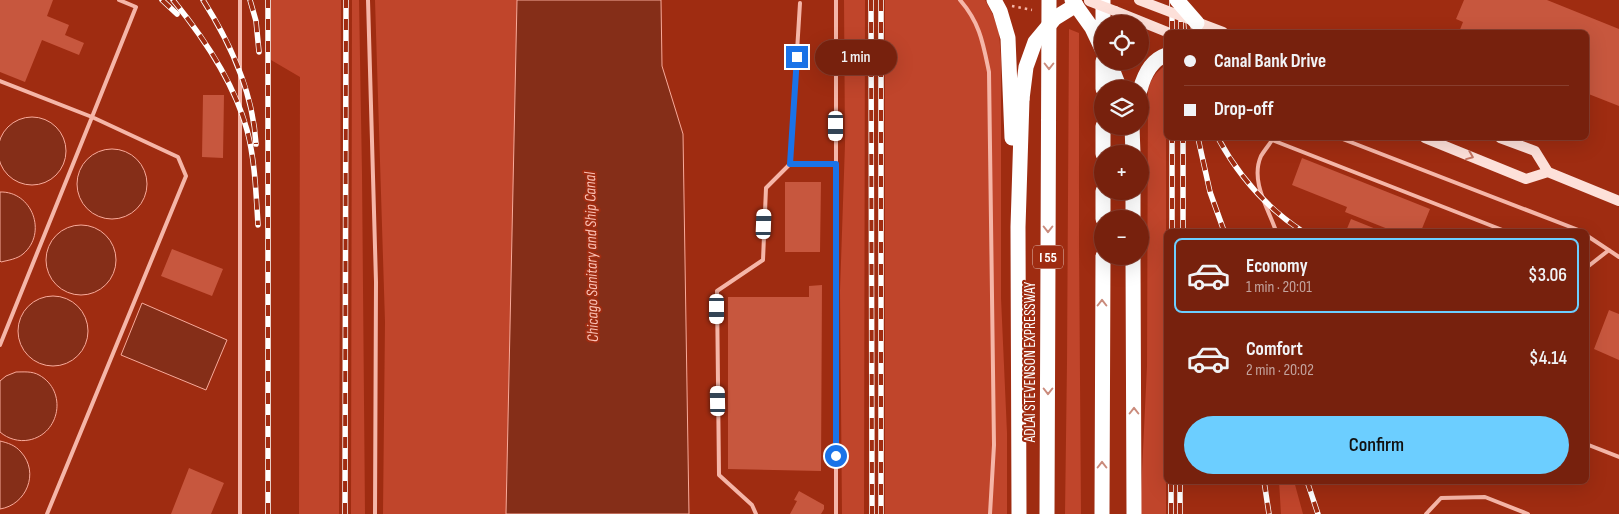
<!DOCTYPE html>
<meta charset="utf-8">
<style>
:root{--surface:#77210d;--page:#7e2e1b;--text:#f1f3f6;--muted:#c3a39d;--line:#883e2e;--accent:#6cceff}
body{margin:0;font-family:"Sofia Sans Condensed",sans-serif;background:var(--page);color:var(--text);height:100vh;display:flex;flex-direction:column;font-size:19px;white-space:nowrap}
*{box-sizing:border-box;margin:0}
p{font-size:16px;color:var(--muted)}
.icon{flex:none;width:28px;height:28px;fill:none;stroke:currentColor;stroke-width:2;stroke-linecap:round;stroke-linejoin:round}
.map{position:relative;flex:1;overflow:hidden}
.panel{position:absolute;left:1164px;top:229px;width:425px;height:255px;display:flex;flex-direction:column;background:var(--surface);border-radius:8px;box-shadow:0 5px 20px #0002,0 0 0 1px var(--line)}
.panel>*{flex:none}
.guide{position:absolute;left:1164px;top:30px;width:425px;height:110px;border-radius:8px;box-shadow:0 5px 20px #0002,0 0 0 1px var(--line);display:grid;align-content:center;height:110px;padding:0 20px;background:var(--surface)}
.buttons{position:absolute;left:1094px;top:15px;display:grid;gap:10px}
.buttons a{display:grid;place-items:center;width:55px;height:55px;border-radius:50%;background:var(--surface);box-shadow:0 5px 20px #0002,0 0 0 1px var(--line);font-size:25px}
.end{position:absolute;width:22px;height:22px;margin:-11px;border:6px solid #1a73e8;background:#fff;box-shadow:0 0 0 2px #fff}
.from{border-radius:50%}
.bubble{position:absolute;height:35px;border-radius:18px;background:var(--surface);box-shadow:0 5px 20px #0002,0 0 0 1px var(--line);font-size:16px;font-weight:600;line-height:35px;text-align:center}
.car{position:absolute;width:15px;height:30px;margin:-15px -8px;border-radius:6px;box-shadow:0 0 4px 1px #0007;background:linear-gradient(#fff 24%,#345 0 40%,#fff 0 76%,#345 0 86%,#fff 0)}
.guide b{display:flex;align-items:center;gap:18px;height:48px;font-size:19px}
.guide b+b{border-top:1px solid var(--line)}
.guide i{width:12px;height:12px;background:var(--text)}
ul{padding:9px 0 0;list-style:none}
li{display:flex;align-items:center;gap:15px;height:75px;margin:0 10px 8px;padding:0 10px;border:2px solid transparent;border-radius:8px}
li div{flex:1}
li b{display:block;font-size:19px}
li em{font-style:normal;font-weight:600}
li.on{border-color:var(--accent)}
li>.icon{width:45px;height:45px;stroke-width:1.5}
.cta{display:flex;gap:10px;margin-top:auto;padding:10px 20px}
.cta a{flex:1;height:58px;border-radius:30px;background:var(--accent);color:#111;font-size:20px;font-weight:600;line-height:58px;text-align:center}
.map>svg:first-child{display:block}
</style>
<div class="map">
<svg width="1619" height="514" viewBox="0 0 1619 514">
<rect width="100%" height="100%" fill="#9f2c11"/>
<!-- green -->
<path fill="#c0452b" d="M271 0H341L339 514H299L300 77 271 60Z
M352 0H359L362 174 365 514H351Z
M375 0H517L506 514H383L385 322Z
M844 0H865L864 514H842L840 291 845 144Z
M885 0H985L993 15 999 33 1001 59V298L1007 433V514H885Z
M1069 29 1079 33V242L1081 514H1065L1067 363Z
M1166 65V514H1140L1147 366 1148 90C1151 78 1156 72 1166 65Z
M1279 481H1294L1303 514H1281Z"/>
<!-- water -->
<path fill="#852e18" stroke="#f8aa9a" d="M517 0H661L662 66 683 134 689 514H506Z
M-2 151a34 34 0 1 1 68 0a34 34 0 1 1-68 0Z
M77 184a35 35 0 1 1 70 0a35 35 0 1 1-70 0Z
M0 192C32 191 48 233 23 254 17 259 9 260 1 262L0 261Z
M46 260a35 35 0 1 1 70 0a35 35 0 1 1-70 0Z
M18 331a35 35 0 1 1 70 0a35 35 0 1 1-70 0Z
M142 303 227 340 206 390 121 355Z
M16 372C24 372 32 371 39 375 68 391 60 434 29 440 19 442 8 439 0 432V381L6 376Z
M0 441C8 443 15 445 21 452 40 473 26 505 0 509Z"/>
<!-- building -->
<path fill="#c7573e" d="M0 0H53L47 16 69 25 65 35 84 43 79 55 42 40 25 82 0 72Z
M1464 0H1547L1619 29V106L1586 93V32H1459L1463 22 1456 19Z
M203 95H224L223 158 202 157Z
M1302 158 1430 209 1421 231H1393L1345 212 1347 207 1292 185Z
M785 182H821L820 252H785Z
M1351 219 1381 231H1346Z
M172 249 223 269 212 296 161 276Z
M822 285 821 471 728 469V297H809V286Z
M1609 310 1619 314V360L1594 349Z
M189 468 224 483 211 514H171Z
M799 491 824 505V509L821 514H790L797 501 794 500Z"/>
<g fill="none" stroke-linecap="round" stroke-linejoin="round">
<!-- path -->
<path stroke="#f5b6a8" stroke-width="2.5" stroke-dasharray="2.5 4" stroke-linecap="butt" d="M1012 6 1032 10"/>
<!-- service -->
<path stroke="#f5b6a8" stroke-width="4" d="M368 0 376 282 375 514
M960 0C980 23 983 43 989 72L994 445 990 514
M0 81 92 117 136 7 119 0
M1274 138 1272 140 1505 231
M1340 138 1581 231
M1272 140C1269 145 1264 151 1261 156 1250 181 1268 208 1276 231
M790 164 800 3
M1586 235 1619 257
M1586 268 1609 250
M0 345 92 117 178 157 186 176 47 514
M1586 444 1619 457
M240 514V0
M756 514 752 505 719 475 717 291 763 260 766 188 790 164H836
M836 514V0
M1426 514 1441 498 1485 497 1528 514"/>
<!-- secondary -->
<path stroke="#fde0d9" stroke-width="10" d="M1115 11 1167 32
M1425 138 1526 179 1548 172
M1500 138 1535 151 1548 172 1619 201"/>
<!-- motorway -->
<path stroke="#fff" stroke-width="15" d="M994 0 1000 11 1008 38 1012 138
M1072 0 1092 28 1102 49
M1103 24V0
M1109 61 1120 89
M1103 89V61
M1140 90C1144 75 1151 60 1166 55
M1132 126 1133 154
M1103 154V126
M1133 191V219
M1103 219V191
M1133 256 1134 514
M1019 514 1018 227 1022 99
M1047 514 1049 0
M1102 514 1103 256"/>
<!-- rail casing -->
<g stroke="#fff" stroke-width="5.5">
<path id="rail" d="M162 0 177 14
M173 0C204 38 234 82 247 130 255 160 256 193 258 225
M203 0C231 44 253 92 256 144
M250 0 256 21 259 52
M871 0 872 514
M881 0V514
M1181 0V32
M1188 19 1189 32
M1172 32V0
M1198 138 1210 192 1224 231
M1218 138C1238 175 1267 208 1302 231
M1172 231V138
M1183 231V138
M1264 481 1269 514
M1307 481 1318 514
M268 514V0
M345 514 346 0
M1171 514V481
M1180 514V481"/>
</g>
<!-- rail -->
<use href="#rail" stroke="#9f2c11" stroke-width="4" stroke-dasharray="11" stroke-linecap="butt"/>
<!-- secondary-bridge -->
<path stroke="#fde0d9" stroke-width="10" d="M1139 0 1223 32
M1089 1 1115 11"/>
<!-- motorway-bridge -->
<path stroke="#fff" stroke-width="15" d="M1177 0 1197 23
M1022 99 1026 67 1035 42 1055 18 1076 5"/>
</g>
<!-- one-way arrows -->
<defs><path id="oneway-chevron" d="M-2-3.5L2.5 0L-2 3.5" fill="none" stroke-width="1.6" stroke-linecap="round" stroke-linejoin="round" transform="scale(1.25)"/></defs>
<g stroke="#ca8b7c">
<use href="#oneway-chevron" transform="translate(1049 66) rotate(90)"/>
<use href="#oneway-chevron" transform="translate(1048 229) rotate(90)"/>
<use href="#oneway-chevron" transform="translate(1102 303) rotate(-90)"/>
<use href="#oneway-chevron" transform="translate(1048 391) rotate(90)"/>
<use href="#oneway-chevron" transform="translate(1134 411) rotate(-90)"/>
<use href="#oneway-chevron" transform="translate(1102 465) rotate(-90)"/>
</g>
<use stroke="#c57461" href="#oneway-chevron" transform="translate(1470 156) rotate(22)"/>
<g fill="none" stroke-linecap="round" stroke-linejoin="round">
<!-- route -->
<path stroke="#1a73e8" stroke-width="6" d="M797 57 790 164H836V456"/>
</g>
<g text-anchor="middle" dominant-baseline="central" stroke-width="4" stroke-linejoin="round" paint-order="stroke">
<!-- shield labels -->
<rect fill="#9f2c11" stroke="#e2c0b8" stroke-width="1" x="1033" y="245.5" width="30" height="23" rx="4"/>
<g font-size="14" font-weight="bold" fill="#fff">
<text x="1048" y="257">I 55</text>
</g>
<!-- street labels -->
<g font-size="15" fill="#fff" stroke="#9f2c11">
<text transform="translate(1030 362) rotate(-90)">ADLAI STEVENSON EXPRESSWAY</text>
</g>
<!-- water labels -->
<g font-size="16" font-style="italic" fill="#fbc1b5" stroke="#9f2c11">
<text transform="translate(592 257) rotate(-91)">Chicago Sanitary and Ship Canal</text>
</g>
</g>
</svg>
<div class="buttons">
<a><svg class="icon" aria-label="locate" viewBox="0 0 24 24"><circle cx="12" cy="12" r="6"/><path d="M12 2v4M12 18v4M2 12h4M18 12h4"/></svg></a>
<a><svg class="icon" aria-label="layers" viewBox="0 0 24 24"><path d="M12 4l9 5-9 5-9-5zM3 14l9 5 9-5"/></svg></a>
<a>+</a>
<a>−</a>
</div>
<i class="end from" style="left:836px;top:456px"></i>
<i class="end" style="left:797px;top:57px"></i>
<div class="bubble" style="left:815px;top:40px;width:82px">1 min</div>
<i class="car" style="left:836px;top:126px;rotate:180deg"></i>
<i class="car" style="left:764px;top:224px;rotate:2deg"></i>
<i class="car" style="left:717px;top:309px;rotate:180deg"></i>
<i class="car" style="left:718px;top:401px;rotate:359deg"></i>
<div class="guide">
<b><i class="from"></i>Canal Bank Drive</b>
<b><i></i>Drop-off</b>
</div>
<section class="panel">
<ul>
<li class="on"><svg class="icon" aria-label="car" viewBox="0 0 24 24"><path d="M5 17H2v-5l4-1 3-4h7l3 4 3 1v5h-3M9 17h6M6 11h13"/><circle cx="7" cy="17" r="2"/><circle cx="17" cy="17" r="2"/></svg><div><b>Economy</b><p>1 min · 20:01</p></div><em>$3.06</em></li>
<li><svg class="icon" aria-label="car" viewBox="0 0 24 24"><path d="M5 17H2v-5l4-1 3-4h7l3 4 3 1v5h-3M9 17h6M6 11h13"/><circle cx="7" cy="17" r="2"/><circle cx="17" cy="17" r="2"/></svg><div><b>Comfort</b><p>2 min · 20:02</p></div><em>$4.14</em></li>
</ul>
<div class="cta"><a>Confirm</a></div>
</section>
</div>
